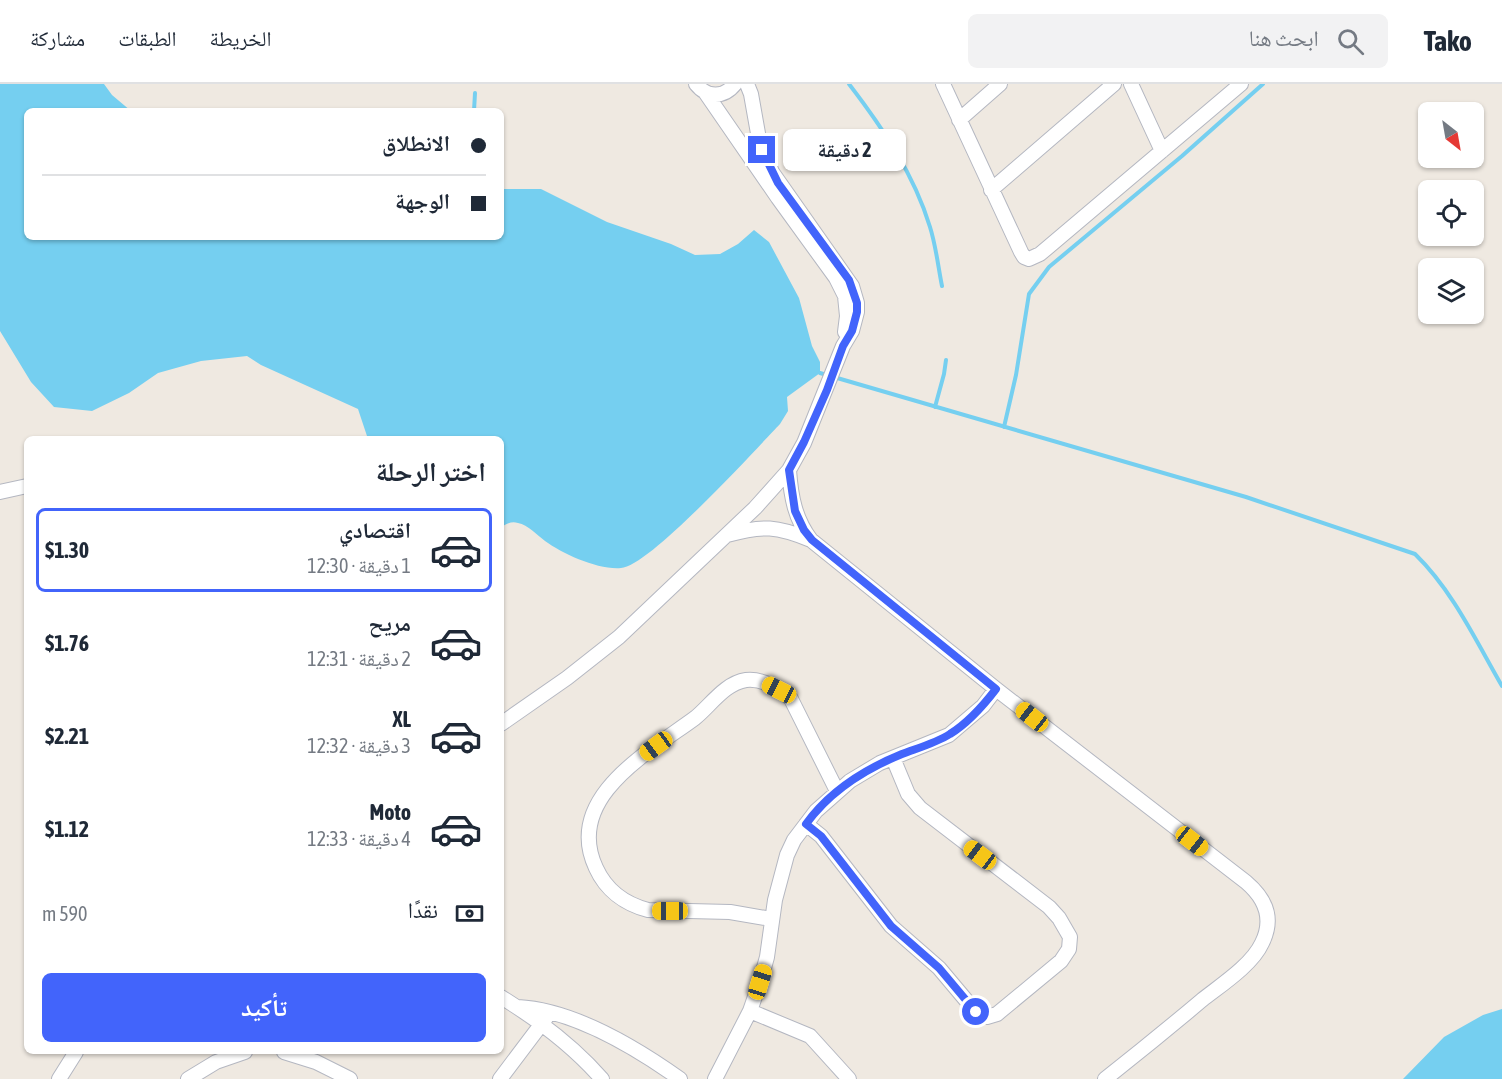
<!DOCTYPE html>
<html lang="ar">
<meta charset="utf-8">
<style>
:root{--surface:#fff;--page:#f2f2f3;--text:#1f2937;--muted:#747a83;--line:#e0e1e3;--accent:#4264fb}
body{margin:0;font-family:"Asap Condensed","Noto Naskh Arabic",sans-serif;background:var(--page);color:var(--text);direction:rtl;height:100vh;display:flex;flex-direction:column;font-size:22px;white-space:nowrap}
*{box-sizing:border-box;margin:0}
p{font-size:20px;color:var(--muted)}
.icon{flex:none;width:33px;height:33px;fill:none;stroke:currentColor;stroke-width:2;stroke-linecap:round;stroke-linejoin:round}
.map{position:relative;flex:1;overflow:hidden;direction:ltr}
.drawer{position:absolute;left:24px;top:352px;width:480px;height:618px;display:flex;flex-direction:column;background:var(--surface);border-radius:9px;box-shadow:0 2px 4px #0004;direction:rtl}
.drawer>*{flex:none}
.banner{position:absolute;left:24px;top:24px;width:480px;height:132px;border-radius:9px;box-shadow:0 2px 4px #0004;direction:rtl;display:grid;align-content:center;height:132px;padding:0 18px;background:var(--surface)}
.needle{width:39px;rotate:149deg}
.tools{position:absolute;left:1418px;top:18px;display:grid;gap:12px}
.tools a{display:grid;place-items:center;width:66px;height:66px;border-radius:9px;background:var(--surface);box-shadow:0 2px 4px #0004;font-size:30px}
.end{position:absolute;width:27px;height:27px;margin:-14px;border:8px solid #4264fb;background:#fff;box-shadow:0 0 0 3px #fff}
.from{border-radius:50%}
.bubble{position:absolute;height:42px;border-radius:9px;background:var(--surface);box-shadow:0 2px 4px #0004;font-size:20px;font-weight:700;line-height:42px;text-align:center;direction:rtl}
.car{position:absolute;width:18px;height:36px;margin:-18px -9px;border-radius:8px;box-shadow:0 0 4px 2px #0007;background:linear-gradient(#f5c518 24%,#345 0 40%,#f5c518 0 76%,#345 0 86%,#f5c518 0)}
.banner b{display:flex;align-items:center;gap:21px;height:57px;font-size:22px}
.banner b+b{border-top:2px solid var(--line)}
.banner i{width:15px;height:15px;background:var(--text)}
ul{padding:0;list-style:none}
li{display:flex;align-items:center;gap:18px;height:84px;margin:0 12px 9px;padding:0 6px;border:3px solid transparent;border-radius:9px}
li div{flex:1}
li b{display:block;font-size:22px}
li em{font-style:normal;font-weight:700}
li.current{border-color:var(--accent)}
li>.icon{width:54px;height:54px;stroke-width:1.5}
h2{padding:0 18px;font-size:27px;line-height:72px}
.pay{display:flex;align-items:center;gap:15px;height:66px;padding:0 18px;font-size:22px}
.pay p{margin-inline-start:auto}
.action{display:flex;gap:12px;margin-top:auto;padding:12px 18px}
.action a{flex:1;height:69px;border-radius:9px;background:var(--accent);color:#fff;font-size:24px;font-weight:700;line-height:69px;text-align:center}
header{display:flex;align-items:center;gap:36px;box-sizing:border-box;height:84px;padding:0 30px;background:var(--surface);border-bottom:2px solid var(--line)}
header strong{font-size:28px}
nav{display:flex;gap:33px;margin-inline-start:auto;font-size:21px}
.search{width:420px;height:54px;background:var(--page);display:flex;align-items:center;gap:15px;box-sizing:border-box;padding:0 21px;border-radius:9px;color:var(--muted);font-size:22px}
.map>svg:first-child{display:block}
</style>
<header>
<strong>Tako</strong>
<div class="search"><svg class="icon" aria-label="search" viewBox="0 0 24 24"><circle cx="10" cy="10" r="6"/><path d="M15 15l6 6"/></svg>ابحث هنا</div>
<nav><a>الخريطة</a><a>الطبقات</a><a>مشاركة</a></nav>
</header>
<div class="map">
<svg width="1502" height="995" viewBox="0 0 1502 995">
<rect width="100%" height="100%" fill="#efe9e1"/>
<!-- water -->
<path fill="#75cff0" d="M0 0H104L112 11 131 27H27V153H501V105H541L607 138 671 160 695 171 720 170 738 160 754 146 769 158 799 214 812 262 820 278V289L787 313 788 327 780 340C756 365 649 483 621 484 598 486 563 470 545 457 537 451 528 441 518 439 511 437 507 440 501 443V356L368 355 358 325 261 281 247 272 201 277 158 289 129 309 92 327 54 323 31 298 0 247Z
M1502 925V995H1403L1444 953 1483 931Z"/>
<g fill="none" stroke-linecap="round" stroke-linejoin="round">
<!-- stream -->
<path stroke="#75cff0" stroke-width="4" d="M849 0C882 43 914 90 930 143 936 162 938 182 942 202
M474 27 475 9
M820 289 1246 413 1415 470C1453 507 1476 557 1502 602
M935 323 944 290 946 276
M1004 343 1016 291 1029 210 1049 183 1182 72 1263 0"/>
<!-- minor casing -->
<g stroke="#b4b7c1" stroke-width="16">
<path id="minor" d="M696 0C707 14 724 14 735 0
M943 0 1021 168 1024 173 1029 175 1040 170 1241 0
M1131 0 1162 67
M705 8 778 114 836 194 845 212 847 232 845 248
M959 36 1000 0
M991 106 1114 0
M789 386C791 413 795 435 811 456
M0 408 27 402
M727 451C763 441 777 442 811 456L996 605 1246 798C1266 815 1274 835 1262 859 1252 881 1221 901 1202 916 1170 943 1138 969 1105 995
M501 640 567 594 619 553 755 424 789 386 804 359 843 262 852 247 857 228V219L852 202 772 88 759 55 751 10 747 0
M806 740 821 752 891 842 939 884 976 928 987 933 997 930 1061 877 1069 865 1070 853 1059 834 1049 823 920 724 908 710 893 674
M771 835 730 828 648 826C625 820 606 806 596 784 563 714 649 668 695 634 710 622 725 599 746 596 762 594 780 605 791 615L837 707
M501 913C537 935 574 963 602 995
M518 923C574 926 635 963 680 995
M750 927 810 952 849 995
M284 968 316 978 350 995
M59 995 76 968
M188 995 216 978 245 968
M500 995 546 934
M715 995 750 927 760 898 767 873 775 816 787 771 794 756 816 727 850 697 880 679 949 651 983 622 996 605"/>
</g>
<!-- minor -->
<use href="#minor" stroke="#fff" stroke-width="14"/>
</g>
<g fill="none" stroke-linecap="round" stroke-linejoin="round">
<!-- route -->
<path stroke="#4264fb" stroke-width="8" d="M762 66 778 99 849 196 857 219V228L852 247 843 262 827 306 804 358 789 386 795 427 804 446 812 456 996 605C983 622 968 639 950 650 936 659 918 664 902 670 865 685 830 707 806 740L821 752 891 842 939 884 976 928"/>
</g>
</svg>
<div class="tools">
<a><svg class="needle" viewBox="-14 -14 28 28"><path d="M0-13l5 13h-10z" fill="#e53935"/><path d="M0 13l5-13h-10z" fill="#747a83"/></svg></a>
<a><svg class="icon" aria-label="locate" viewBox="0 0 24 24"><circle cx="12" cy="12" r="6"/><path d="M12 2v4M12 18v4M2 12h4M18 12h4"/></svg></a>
<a><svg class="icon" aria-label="layers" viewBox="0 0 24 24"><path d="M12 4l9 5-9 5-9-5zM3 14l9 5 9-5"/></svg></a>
</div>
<i class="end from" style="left:976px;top:928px"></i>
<i class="end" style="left:762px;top:66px"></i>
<div class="bubble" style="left:783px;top:45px;width:123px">2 دقيقة</div>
<i class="car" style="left:779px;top:606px;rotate:297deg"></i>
<i class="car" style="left:1032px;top:633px;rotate:308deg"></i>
<i class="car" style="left:656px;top:662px;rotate:234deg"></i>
<i class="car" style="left:1192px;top:757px;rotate:128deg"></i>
<i class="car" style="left:980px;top:771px;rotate:307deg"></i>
<i class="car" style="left:670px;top:827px;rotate:270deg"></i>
<i class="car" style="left:760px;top:898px;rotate:17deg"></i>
<div class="banner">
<b><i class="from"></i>الانطلاق</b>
<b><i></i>الوجهة</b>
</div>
<section class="drawer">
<h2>اختر الرحلة</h2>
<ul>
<li class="current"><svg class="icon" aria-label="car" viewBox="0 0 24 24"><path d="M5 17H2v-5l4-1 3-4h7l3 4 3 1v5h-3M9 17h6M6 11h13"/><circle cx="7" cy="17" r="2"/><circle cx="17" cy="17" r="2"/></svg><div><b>اقتصادي</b><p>1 دقيقة · 12:30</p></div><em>$1.30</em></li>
<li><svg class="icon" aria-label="car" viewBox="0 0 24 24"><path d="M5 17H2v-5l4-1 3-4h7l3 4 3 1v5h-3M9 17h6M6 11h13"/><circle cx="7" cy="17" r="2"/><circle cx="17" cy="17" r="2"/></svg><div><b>مريح</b><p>2 دقيقة · 12:31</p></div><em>$1.76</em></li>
<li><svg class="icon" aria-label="car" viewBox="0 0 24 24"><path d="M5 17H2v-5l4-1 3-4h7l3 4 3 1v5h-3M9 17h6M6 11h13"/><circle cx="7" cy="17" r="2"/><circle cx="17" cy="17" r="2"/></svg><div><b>XL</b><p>3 دقيقة · 12:32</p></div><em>$2.21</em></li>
<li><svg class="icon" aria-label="car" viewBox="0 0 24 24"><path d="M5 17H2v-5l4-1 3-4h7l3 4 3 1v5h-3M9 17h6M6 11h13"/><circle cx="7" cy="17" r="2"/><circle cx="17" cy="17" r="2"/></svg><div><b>Moto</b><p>4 دقيقة · 12:33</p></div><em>$1.12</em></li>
</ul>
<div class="pay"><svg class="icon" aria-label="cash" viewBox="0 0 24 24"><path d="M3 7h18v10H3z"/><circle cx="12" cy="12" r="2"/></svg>نقدًا<p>590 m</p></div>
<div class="action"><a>تأكيد</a></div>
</section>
</div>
